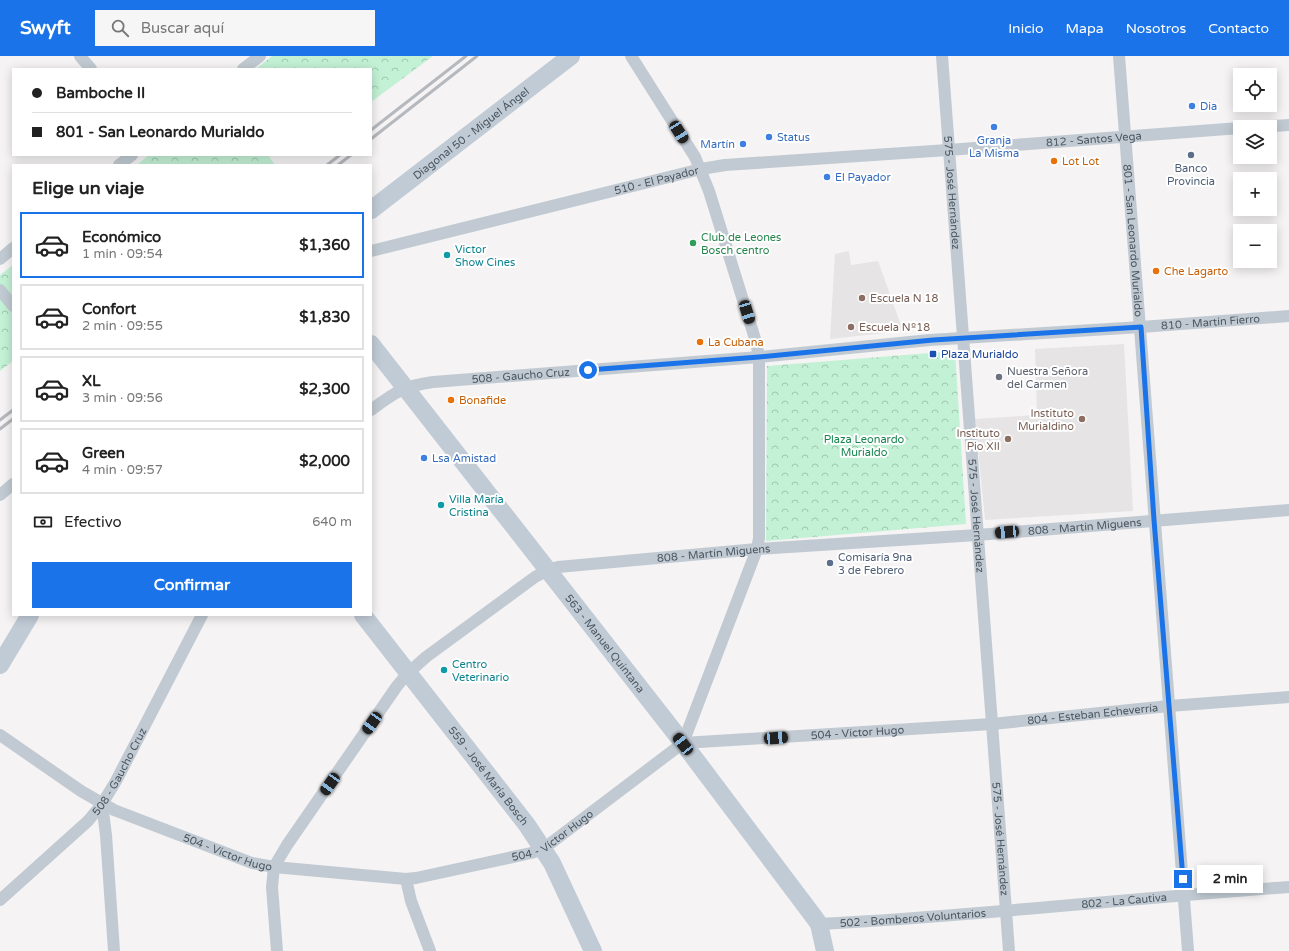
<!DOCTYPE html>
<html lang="es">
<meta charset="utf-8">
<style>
:root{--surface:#fff;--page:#f6f6f6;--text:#222;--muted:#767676;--line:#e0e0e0;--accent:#1a73e8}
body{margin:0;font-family:"Varela Round",sans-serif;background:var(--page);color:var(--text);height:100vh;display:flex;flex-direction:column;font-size:15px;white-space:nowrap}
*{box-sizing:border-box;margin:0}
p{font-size:13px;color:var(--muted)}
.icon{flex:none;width:22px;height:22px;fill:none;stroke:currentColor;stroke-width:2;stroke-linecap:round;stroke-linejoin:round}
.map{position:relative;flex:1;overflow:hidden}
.drawer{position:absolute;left:12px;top:108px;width:360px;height:452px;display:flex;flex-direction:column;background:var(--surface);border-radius:0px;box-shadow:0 2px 10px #0003}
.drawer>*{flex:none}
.top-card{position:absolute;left:12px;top:12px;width:360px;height:88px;border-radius:0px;box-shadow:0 2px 10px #0003;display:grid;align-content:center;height:88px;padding:0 20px;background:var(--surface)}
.fabs{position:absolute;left:1233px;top:12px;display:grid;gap:8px}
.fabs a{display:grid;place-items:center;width:44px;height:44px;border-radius:0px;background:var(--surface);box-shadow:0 2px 10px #0003;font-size:20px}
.end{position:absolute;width:18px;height:18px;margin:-9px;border:5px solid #1a73e8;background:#fff;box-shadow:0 0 0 2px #fff}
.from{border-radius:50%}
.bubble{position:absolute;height:28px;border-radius:0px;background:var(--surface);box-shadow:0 2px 10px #0003;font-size:13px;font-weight:700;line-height:28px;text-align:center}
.car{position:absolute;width:12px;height:24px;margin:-12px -6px;border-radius:5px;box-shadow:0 0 3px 1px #0007;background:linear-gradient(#222 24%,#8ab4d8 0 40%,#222 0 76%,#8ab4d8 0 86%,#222 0)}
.top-card b{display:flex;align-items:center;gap:14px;height:38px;font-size:15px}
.top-card b+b{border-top:1px solid var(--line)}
.top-card i{width:10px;height:10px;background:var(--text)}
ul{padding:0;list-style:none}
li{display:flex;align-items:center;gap:12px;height:66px;margin:0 8px 6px;padding:0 12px;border:2px solid var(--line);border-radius:0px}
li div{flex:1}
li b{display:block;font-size:15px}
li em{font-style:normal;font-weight:700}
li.active{border-color:var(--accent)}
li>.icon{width:36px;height:36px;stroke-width:1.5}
h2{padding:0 20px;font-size:18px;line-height:48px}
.pay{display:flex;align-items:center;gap:10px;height:44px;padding:0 20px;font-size:15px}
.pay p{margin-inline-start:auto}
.action{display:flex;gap:8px;margin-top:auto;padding:8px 20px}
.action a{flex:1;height:46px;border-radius:0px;background:var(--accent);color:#fff;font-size:16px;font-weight:700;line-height:46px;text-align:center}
header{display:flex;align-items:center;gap:24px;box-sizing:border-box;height:56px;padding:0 20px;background:var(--accent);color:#fff}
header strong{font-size:19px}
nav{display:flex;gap:22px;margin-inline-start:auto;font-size:14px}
.search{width:280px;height:36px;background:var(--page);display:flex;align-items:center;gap:10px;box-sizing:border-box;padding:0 14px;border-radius:0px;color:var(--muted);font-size:15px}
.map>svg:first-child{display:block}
</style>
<header>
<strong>Swyft</strong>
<div class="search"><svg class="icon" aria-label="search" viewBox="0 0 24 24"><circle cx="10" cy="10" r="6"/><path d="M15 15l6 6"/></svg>Buscar aquí</div>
<nav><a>Inicio</a><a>Mapa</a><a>Nosotros</a><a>Contacto</a></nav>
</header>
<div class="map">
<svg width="1289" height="895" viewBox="0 0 1289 895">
<defs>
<pattern id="forest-crowns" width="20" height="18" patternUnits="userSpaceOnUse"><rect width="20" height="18" fill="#c3f1d5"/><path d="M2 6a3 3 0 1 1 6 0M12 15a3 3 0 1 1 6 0" fill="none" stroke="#a0c6b0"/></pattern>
</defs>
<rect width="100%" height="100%" fill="#f5f3f3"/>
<!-- education -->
<path fill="#e6e4e5" d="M849 195 851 209 878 205 903 275 830 283 835 198Z
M1124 288 1133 455 985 464 975 363 1037 359 1035 293Z"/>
<!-- forest -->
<path fill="url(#forest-crowns)" d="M272 0H433L371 46V13H256Z
M149 99H268L275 109H137Z
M13 209V305L0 315V219Z
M955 295 966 468 766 485 767 310Z"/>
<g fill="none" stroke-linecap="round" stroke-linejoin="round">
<!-- street -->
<g stroke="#c1cad2" stroke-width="12">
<path d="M80 0 91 13"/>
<path d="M631 0 695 101 709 135 756 286 759 301V482L757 493 683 687"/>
<path id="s1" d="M942 0 1009 895"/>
<path id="s2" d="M1119 0 1188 895"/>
<path d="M243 13 260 0"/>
<path d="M1256 71 1289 69"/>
<path d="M119 109 132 99"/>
<path id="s3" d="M371 195 701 113 725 109 948 94 1240 72"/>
<path d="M0 203 13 192"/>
<path d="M0 234 13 250"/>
<path id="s4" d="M371 354C394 337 403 330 433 326L759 301 930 284 1141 271 1289 260"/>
<path d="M0 439 13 428"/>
<path id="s5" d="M0 679 81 735 114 754 252 807 274 811 406 823 416 822 531 797 543 793 683 687 992 668 1169 650 1289 641"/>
<path d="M102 748 106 779 114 895"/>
<path d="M406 823 411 845 430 895"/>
<path id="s6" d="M0 844 88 765 102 748 116 725 202 559"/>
<path id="s7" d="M819 868C976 860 1132 842 1289 831"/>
<path id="s8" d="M277 895 272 831 274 811 287 789 397 630 407 618 426 601 535 521 548 514 558 511 757 493 977 479 1289 454"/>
</g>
<!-- secondary -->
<g stroke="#c1cbd6" stroke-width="18">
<path id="s9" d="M371 154 571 0"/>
<path id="s10" d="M371 288 683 687 814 861 819 868 825 895"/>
<path id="s11" d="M363 559 527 769 552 807 593 895"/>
<path d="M0 609 30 559"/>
</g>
<!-- rail -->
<path stroke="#b5b8bd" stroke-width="3" d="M371 74 466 0
M371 83 477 0
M327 109 340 99
M338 109 351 99
M0 364 13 354
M0 373 13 363"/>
</g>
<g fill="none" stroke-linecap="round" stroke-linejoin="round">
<!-- route -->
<path stroke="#1a73e8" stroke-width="5" d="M588 314 759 301 933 284 1141 271 1154 464 1183 823"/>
</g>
<!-- markers -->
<g fill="#3f7fe0" stroke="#fff" stroke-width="1.5">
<circle cx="1192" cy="50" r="4"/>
<circle cx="994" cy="71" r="4"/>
<circle cx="769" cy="81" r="4"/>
<circle cx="743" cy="88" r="4"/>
<circle cx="827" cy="121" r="4"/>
<circle cx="424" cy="402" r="4"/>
</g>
<g fill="#5c6f8a" stroke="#fff" stroke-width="1.5">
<circle cx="1191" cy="99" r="4"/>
<circle cx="830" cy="507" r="4"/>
</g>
<g fill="#e8710a" stroke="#fff" stroke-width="1.5">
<circle cx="1054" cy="105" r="4"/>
<circle cx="1156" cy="215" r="4"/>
<circle cx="700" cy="286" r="4"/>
<circle cx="451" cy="344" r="4"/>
</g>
<circle fill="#2e9e5b" stroke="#fff" stroke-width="1.5" cx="693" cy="187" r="4"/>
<g fill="#0f9aa8" stroke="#fff" stroke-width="1.5">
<circle cx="447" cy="199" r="4"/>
<circle cx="441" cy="449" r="4"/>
<circle cx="444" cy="614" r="4"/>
</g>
<g fill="#8d6e63" stroke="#fff" stroke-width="1.5">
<circle cx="862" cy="242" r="4"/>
<circle cx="851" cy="271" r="4"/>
<circle cx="1082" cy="363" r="4"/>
<circle cx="1008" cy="383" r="4"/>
</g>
<rect fill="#1a4fb4" stroke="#fff" stroke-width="1.5" x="929" y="294" width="8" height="8" rx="2"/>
<circle fill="#6b7280" stroke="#fff" stroke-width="1.5" cx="999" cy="321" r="4"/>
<g text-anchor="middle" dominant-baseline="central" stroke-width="4" stroke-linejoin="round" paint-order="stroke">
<!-- shop labels -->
<g font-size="11" fill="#366cbe" stroke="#fff" text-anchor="start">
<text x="1200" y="50">Dia</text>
<text x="777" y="81">Status</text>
<text x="994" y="84" text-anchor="middle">Granja<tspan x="994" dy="13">La Misma</tspan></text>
<text x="735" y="88" text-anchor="end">Martín</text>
<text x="835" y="121">El Payador</text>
<text x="432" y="402">Lsa Amistad</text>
</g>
<!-- street labels -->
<g font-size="11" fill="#4a5661" stroke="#fff">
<text stroke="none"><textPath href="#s9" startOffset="126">Diagonal 50 - Miguel Ángel</textPath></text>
<text stroke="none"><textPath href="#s3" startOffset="734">812 - Santos Vega</textPath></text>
<text stroke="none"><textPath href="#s3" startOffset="294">510 - El Payador</textPath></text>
<text stroke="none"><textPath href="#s1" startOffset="137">575 - José Hernández</textPath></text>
<text stroke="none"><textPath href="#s2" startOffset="185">801 - San Leonardo Murialdo</textPath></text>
<text stroke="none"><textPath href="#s4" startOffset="849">810 - Martín Fierro</textPath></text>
<text stroke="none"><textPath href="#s4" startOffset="157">508 - Gaucho Cruz</textPath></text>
<text stroke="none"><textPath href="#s1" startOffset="461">575 - José Hernández</textPath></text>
<text stroke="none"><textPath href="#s8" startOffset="1033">808 - Martín Miguens</textPath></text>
<text stroke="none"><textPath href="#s8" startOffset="661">808 - Martín Miguens</textPath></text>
<text stroke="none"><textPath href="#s10" startOffset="380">563 - Manuel Quintana</textPath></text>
<text stroke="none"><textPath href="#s5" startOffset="1166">804 - Esteban Echeverría</textPath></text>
<text stroke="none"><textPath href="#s5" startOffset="930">504 - Víctor Hugo</textPath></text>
<text stroke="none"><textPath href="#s6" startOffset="177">508 - Gaucho Cruz</textPath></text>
<text stroke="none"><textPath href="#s11" startOffset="204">559 - José María Bosch</textPath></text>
<text stroke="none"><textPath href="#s5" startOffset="594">504 - Víctor Hugo</textPath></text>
<text stroke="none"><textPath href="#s1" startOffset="785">575 - José Hernández</textPath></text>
<text stroke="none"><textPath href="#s5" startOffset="258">504 - Víctor Hugo</textPath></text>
<text stroke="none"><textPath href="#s7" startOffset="306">802 - La Cautiva</textPath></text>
<text stroke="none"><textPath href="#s7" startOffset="94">502 - Bomberos Voluntarios</textPath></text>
</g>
<!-- food labels -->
<g font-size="11" fill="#c56008" stroke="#fff" text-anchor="start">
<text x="1062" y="105">Lot Lot</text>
<text x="1164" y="215">Che Lagarto</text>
<text x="708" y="286">La Cubana</text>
<text x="459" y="344">Bonafide</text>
</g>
<!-- service labels -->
<g font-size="11" fill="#4e5e75" stroke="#fff">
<text x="1191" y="112">Banco<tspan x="1191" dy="13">Provincia</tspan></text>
<text x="838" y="501" text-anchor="start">Comisaría 9na<tspan x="838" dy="13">3 de Febrero</tspan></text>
</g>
<!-- leisure labels -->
<g font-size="11" fill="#27864d" stroke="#fff" text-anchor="start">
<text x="701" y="181">Club de Leones<tspan x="701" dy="13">Bosch centro</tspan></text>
</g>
<!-- culture labels -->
<g font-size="11" fill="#0d838f" stroke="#fff" text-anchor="start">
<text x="455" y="193">Victor<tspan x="455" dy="13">Show Cines</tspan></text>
<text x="449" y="443">Villa María<tspan x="449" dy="13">Cristina</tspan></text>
<text x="452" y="608">Centro<tspan x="452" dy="13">Veterinario</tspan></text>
</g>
<!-- education labels -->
<g font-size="11" fill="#785e54" stroke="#fff" text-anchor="start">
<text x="870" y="242">Escuela N 18</text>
<text x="859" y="271">Escuela Nº18</text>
<text x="1074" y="357" text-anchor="end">Instituto<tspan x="1074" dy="13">Murialdino</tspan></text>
<text x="1000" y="377" text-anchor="end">Instituto<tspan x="1000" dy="13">Pio XII</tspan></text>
</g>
<!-- transit labels -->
<g font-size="11" fill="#164399" stroke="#fff" text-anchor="start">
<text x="941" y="298">Plaza Murialdo</text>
</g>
<!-- worship labels -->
<g font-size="11" fill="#5b616d" stroke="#fff" text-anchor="start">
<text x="1007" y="315">Nuestra Señora<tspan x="1007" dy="13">del Carmen</tspan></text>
</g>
<!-- park labels -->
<g font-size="11" fill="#17864f" stroke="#fff">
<text x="864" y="383">Plaza Leonardo<tspan x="864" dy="13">Murialdo</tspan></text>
</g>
</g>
</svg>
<div class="fabs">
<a><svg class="icon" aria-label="locate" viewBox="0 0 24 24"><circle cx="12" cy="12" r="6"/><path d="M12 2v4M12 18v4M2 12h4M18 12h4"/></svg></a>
<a><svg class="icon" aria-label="layers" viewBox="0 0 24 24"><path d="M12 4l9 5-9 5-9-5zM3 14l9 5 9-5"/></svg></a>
<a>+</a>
<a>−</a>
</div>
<i class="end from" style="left:588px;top:314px"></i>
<i class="end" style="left:1183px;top:823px"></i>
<div class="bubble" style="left:1197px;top:809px;width:66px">2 min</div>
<i class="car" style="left:679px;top:76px;rotate:148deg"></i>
<i class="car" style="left:747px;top:256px;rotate:163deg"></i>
<i class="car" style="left:1007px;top:476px;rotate:265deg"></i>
<i class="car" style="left:372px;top:667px;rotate:215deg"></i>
<i class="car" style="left:776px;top:682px;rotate:86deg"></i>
<i class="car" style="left:683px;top:688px;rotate:322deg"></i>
<i class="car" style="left:330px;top:728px;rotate:215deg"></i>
<div class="top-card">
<b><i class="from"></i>Bamboche II</b>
<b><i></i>801 - San Leonardo Murialdo</b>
</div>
<section class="drawer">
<h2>Elige un viaje</h2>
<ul>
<li class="active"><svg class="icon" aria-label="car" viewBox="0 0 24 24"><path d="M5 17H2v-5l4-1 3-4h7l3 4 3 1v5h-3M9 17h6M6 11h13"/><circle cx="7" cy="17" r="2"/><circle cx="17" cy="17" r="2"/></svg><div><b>Económico</b><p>1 min · 09:54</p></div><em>$1,360</em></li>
<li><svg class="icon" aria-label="car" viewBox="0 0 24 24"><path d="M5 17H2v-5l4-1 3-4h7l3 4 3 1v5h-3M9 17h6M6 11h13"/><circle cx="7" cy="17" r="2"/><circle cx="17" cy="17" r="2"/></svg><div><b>Confort</b><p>2 min · 09:55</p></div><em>$1,830</em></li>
<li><svg class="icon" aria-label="car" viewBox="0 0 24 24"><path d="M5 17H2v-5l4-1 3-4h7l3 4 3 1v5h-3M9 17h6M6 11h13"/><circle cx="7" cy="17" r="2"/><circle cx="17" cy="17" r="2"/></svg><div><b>XL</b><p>3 min · 09:56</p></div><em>$2,300</em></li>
<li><svg class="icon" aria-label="car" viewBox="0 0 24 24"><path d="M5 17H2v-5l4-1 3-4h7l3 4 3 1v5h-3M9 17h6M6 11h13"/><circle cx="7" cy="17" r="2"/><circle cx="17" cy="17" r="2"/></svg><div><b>Green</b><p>4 min · 09:57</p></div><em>$2,000</em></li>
</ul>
<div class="pay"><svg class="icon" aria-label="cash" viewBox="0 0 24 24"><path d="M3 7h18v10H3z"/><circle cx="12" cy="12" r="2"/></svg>Efectivo<p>640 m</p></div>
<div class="action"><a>Confirmar</a></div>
</section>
</div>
